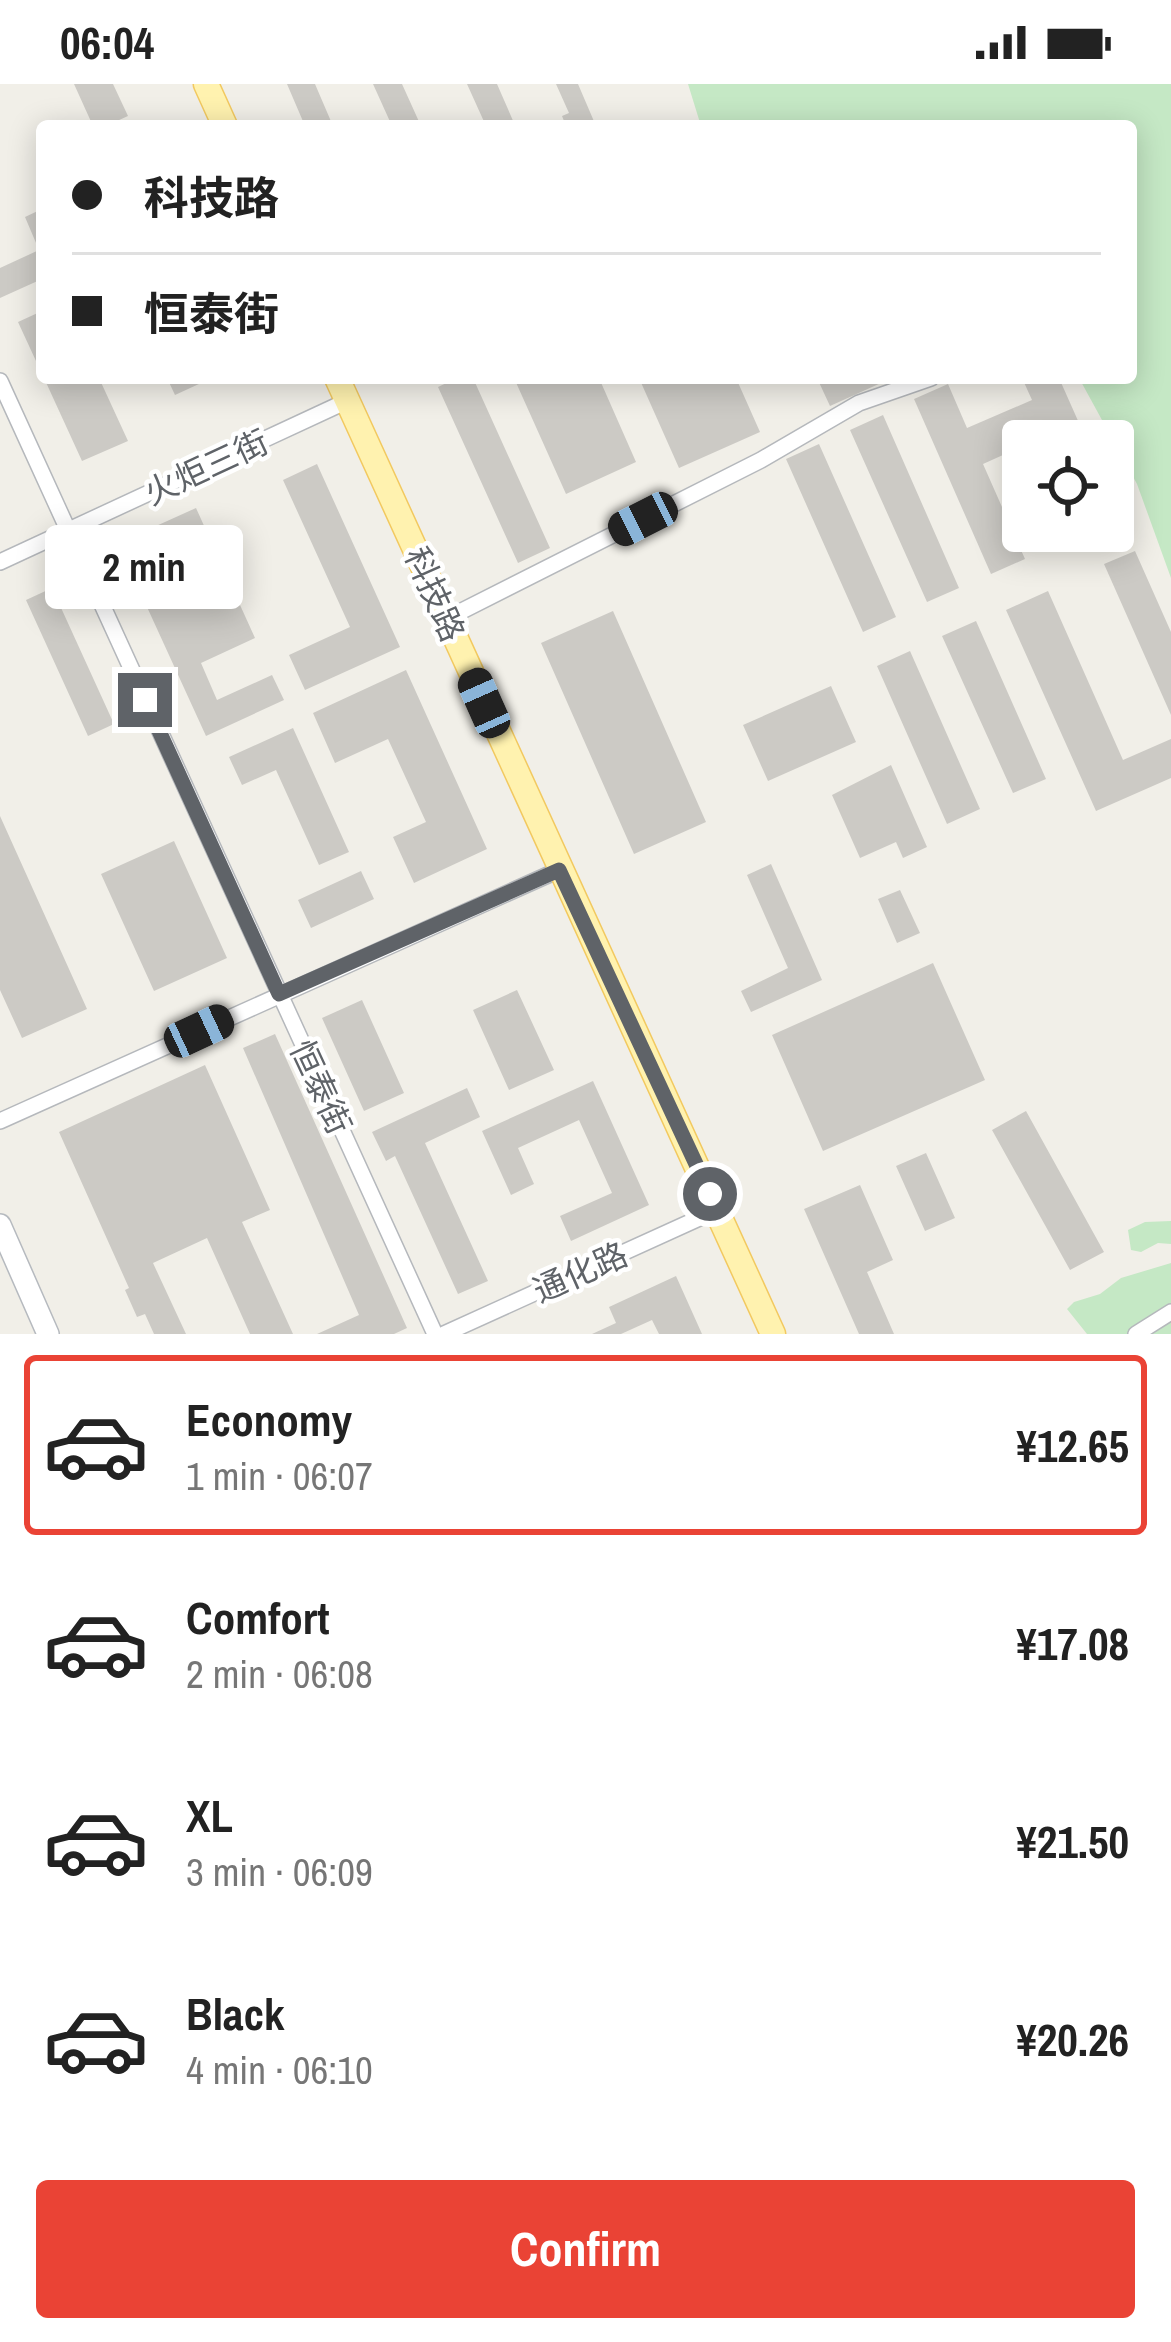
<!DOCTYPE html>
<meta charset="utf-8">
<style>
:root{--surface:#fff;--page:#f6f6f6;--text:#222;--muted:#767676;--line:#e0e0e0;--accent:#ea4335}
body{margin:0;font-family:"Archivo Narrow","Noto Sans SC",sans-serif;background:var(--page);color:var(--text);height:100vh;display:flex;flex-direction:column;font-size:45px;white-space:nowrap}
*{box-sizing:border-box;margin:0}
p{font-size:39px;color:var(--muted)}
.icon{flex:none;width:66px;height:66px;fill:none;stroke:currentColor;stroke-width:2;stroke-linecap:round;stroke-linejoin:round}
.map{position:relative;height:1250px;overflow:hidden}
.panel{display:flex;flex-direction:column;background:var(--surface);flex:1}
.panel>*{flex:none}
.banner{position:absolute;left:36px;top:36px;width:1101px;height:264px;border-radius:12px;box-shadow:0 6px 30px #0003;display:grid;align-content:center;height:264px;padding:0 36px;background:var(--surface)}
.buttons{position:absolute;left:1002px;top:336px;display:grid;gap:24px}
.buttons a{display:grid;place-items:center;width:132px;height:132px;border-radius:12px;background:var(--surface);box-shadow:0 6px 30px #0003;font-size:60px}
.end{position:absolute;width:54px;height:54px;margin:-27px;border:15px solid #5f6368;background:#fff;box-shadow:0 0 0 6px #fff}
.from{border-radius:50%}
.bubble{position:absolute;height:84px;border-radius:12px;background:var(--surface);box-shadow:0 6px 30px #0003;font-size:39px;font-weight:800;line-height:84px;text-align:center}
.car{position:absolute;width:36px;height:72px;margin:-36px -18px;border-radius:15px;box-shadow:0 0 9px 3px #0007;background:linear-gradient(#222 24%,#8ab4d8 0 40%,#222 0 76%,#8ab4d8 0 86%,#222 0)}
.banner b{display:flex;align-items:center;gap:42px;height:114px;font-size:45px}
.banner b+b{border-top:3px solid var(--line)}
.banner i{width:30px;height:30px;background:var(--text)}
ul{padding:21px 0 0;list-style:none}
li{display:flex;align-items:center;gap:36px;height:180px;margin:0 24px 18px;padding:0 12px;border:6px solid transparent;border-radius:12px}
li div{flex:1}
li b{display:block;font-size:45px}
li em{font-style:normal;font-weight:800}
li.selected{border-color:var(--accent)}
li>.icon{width:108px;height:108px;stroke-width:1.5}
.primary-button{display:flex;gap:24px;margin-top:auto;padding:24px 36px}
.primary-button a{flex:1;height:138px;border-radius:12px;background:var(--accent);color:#fff;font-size:48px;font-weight:800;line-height:138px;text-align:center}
.status{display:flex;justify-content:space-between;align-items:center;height:84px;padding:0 60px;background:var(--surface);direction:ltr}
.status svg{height:33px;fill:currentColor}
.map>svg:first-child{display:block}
</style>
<div class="status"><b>06:04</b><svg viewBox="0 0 49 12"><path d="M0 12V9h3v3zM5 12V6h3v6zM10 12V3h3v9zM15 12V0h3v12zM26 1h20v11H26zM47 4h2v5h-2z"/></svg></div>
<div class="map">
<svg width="1171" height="1250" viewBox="0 0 1171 1250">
<rect width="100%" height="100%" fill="#f1efe8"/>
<!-- green -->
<path fill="#c5e8c5" d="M688 0H1171V494L1137 400 1079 294H1131V42H937L933 36 912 42H701Z
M1171 1137V1160L1158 1159 1141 1168 1131 1166 1128 1146 1145 1138Z
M1171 1179V1250H1087L1067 1225 1074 1218 1100 1210 1121 1194Z"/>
<!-- building -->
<path fill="#cccac5" d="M74 0H113L128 32 106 42H93Z
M287 0H315L333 42H305Z
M373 0H402L421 42H392Z
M467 0H497L514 39 486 42Z
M556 0H578L596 42H566L562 32 569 29Z
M42 125V195L0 214V184L39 166 25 133Z
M42 227V290L18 238Z
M44 294H99L128 357 82 377Z
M167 294H212L175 311Z
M457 294H473L550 464 518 479 438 303Z
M514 294H599L636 378 566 410Z
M639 294H736L760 348 679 384Z
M817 294H892L830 322Z
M1022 294H1059L1087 357H1050L1047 351 1023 357V362L983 380 1025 475 991 490 914 315 948 300 967 344 1032 316Z
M883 331 959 504 927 518 850 346Z
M819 360 896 533 863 548 786 375Z
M317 380 400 563 305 606 289 571 350 543 283 396Z
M196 424 255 554 201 579 217 616 272 591 284 616 206 652 147 523 174 510 145 447Z
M1135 467 1171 548V631L1104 480Z
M52 504 114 640 88 652 26 516Z
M1048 507 1123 676 1171 655V694L1096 727 1006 526Z
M613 527 706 738 634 770 541 559Z
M976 537 1046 695 1013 709 942 552Z
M910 567 980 725 947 740 877 582Z
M406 586 487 765 414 799 393 753 426 738 388 655 335 679 313 629Z
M831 602 856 658 768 697 743 641Z
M293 644 349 768 319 781 276 686 242 701 229 673Z
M891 681 927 763 903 774 896 758 860 774 832 711Z
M0 732 87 925 22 954 0 906Z
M174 757 227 874 154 907 101 790Z
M771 780 822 896 751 928 741 907 788 884 747 791Z
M361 787 374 815 311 844 298 816Z
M900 806 920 849 897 859 878 815Z
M933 879 985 996 823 1067 772 951Z
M517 906 554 986 509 1006 473 926Z
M362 916 404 1009 364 1027 322 934Z
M275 950 407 1244 394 1250H317L359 1231 243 964Z
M205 981 270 1126 242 1138 293 1250H250L207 1154 153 1179 186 1250H154L145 1230 137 1233 125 1206 129 1204 59 1048Z
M593 997 649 1121 571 1157 560 1132 612 1109 579 1036 518 1064 534 1100 511 1111 482 1047Z
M467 1004 480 1033 425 1059 488 1197 458 1210 395 1072 386 1077 372 1048Z
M1026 1027 1104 1168 1070 1186 992 1046Z
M926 1069 955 1134 925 1147 896 1082Z
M860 1101 893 1176 867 1188 894 1250H859L804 1125Z
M676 1192 702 1250H659L652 1236 621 1250H592L616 1239 609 1223Z"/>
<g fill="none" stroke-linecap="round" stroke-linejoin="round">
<!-- street casing -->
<g stroke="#b5b8bc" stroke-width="18">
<path id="street" d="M0 297 435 1250
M0 478 347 317
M446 535 761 376 859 319 931 294
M0 1037 559 786
M444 1250 717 1126
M1136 1250 1171 1228"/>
</g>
<!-- secondary casing -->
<g stroke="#b6babf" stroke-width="24">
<path id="secondary" d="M0 1141 48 1250"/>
</g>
<!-- primary casing -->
<g stroke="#f2c960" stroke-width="27">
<path id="primary" d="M206 0 225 42
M337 294 773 1250"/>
</g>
<!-- street -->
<use href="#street" stroke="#fff" stroke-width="15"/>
<!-- secondary -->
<use href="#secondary" stroke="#fff" stroke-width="21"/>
<!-- primary -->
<use href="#primary" stroke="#fff2af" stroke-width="24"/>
</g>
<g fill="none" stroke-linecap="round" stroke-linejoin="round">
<!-- route -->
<path stroke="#5f6368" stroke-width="15" d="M145 616 279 910 559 786 710 1110"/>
</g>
<g text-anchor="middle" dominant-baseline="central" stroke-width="9" stroke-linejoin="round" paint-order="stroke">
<!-- street labels -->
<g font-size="33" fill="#5f6368" stroke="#fff">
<text transform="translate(206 383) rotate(-25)">火炬三街</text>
<text transform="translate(435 510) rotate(66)">科技路</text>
<text transform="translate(321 1003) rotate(65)">恒泰街</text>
<text transform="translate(580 1188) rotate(-24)">通化路</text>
</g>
</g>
</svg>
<div class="buttons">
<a><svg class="icon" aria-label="locate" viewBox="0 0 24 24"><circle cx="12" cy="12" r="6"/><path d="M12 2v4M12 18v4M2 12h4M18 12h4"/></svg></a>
</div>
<i class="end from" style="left:710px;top:1110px"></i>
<i class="end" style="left:145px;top:616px"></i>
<div class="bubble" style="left:45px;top:441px;width:198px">2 min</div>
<i class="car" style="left:643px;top:435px;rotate:243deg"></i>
<i class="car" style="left:484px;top:619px;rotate:336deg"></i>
<i class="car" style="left:199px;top:947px;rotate:65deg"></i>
<div class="banner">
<b><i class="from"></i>科技路</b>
<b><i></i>恒泰街</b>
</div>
</div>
<section class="panel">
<ul>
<li class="selected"><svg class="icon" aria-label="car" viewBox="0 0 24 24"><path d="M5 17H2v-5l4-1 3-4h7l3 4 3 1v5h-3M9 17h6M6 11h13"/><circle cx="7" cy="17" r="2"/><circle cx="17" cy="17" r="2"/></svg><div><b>Economy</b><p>1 min · 06:07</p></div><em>¥12.65</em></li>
<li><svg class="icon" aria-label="car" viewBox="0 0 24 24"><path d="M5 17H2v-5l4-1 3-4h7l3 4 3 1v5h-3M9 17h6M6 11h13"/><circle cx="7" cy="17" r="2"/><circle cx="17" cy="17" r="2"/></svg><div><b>Comfort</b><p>2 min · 06:08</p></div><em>¥17.08</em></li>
<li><svg class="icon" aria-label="car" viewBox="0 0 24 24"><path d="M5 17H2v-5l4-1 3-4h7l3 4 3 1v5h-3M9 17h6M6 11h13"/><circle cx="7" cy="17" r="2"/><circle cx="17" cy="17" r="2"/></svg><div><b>XL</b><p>3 min · 06:09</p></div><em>¥21.50</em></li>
<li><svg class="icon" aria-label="car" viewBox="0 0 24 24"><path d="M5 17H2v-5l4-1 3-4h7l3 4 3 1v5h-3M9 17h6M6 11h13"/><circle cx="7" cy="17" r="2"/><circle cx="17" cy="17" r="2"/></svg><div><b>Black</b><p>4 min · 06:10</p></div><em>¥20.26</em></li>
</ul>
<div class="primary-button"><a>Confirm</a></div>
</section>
